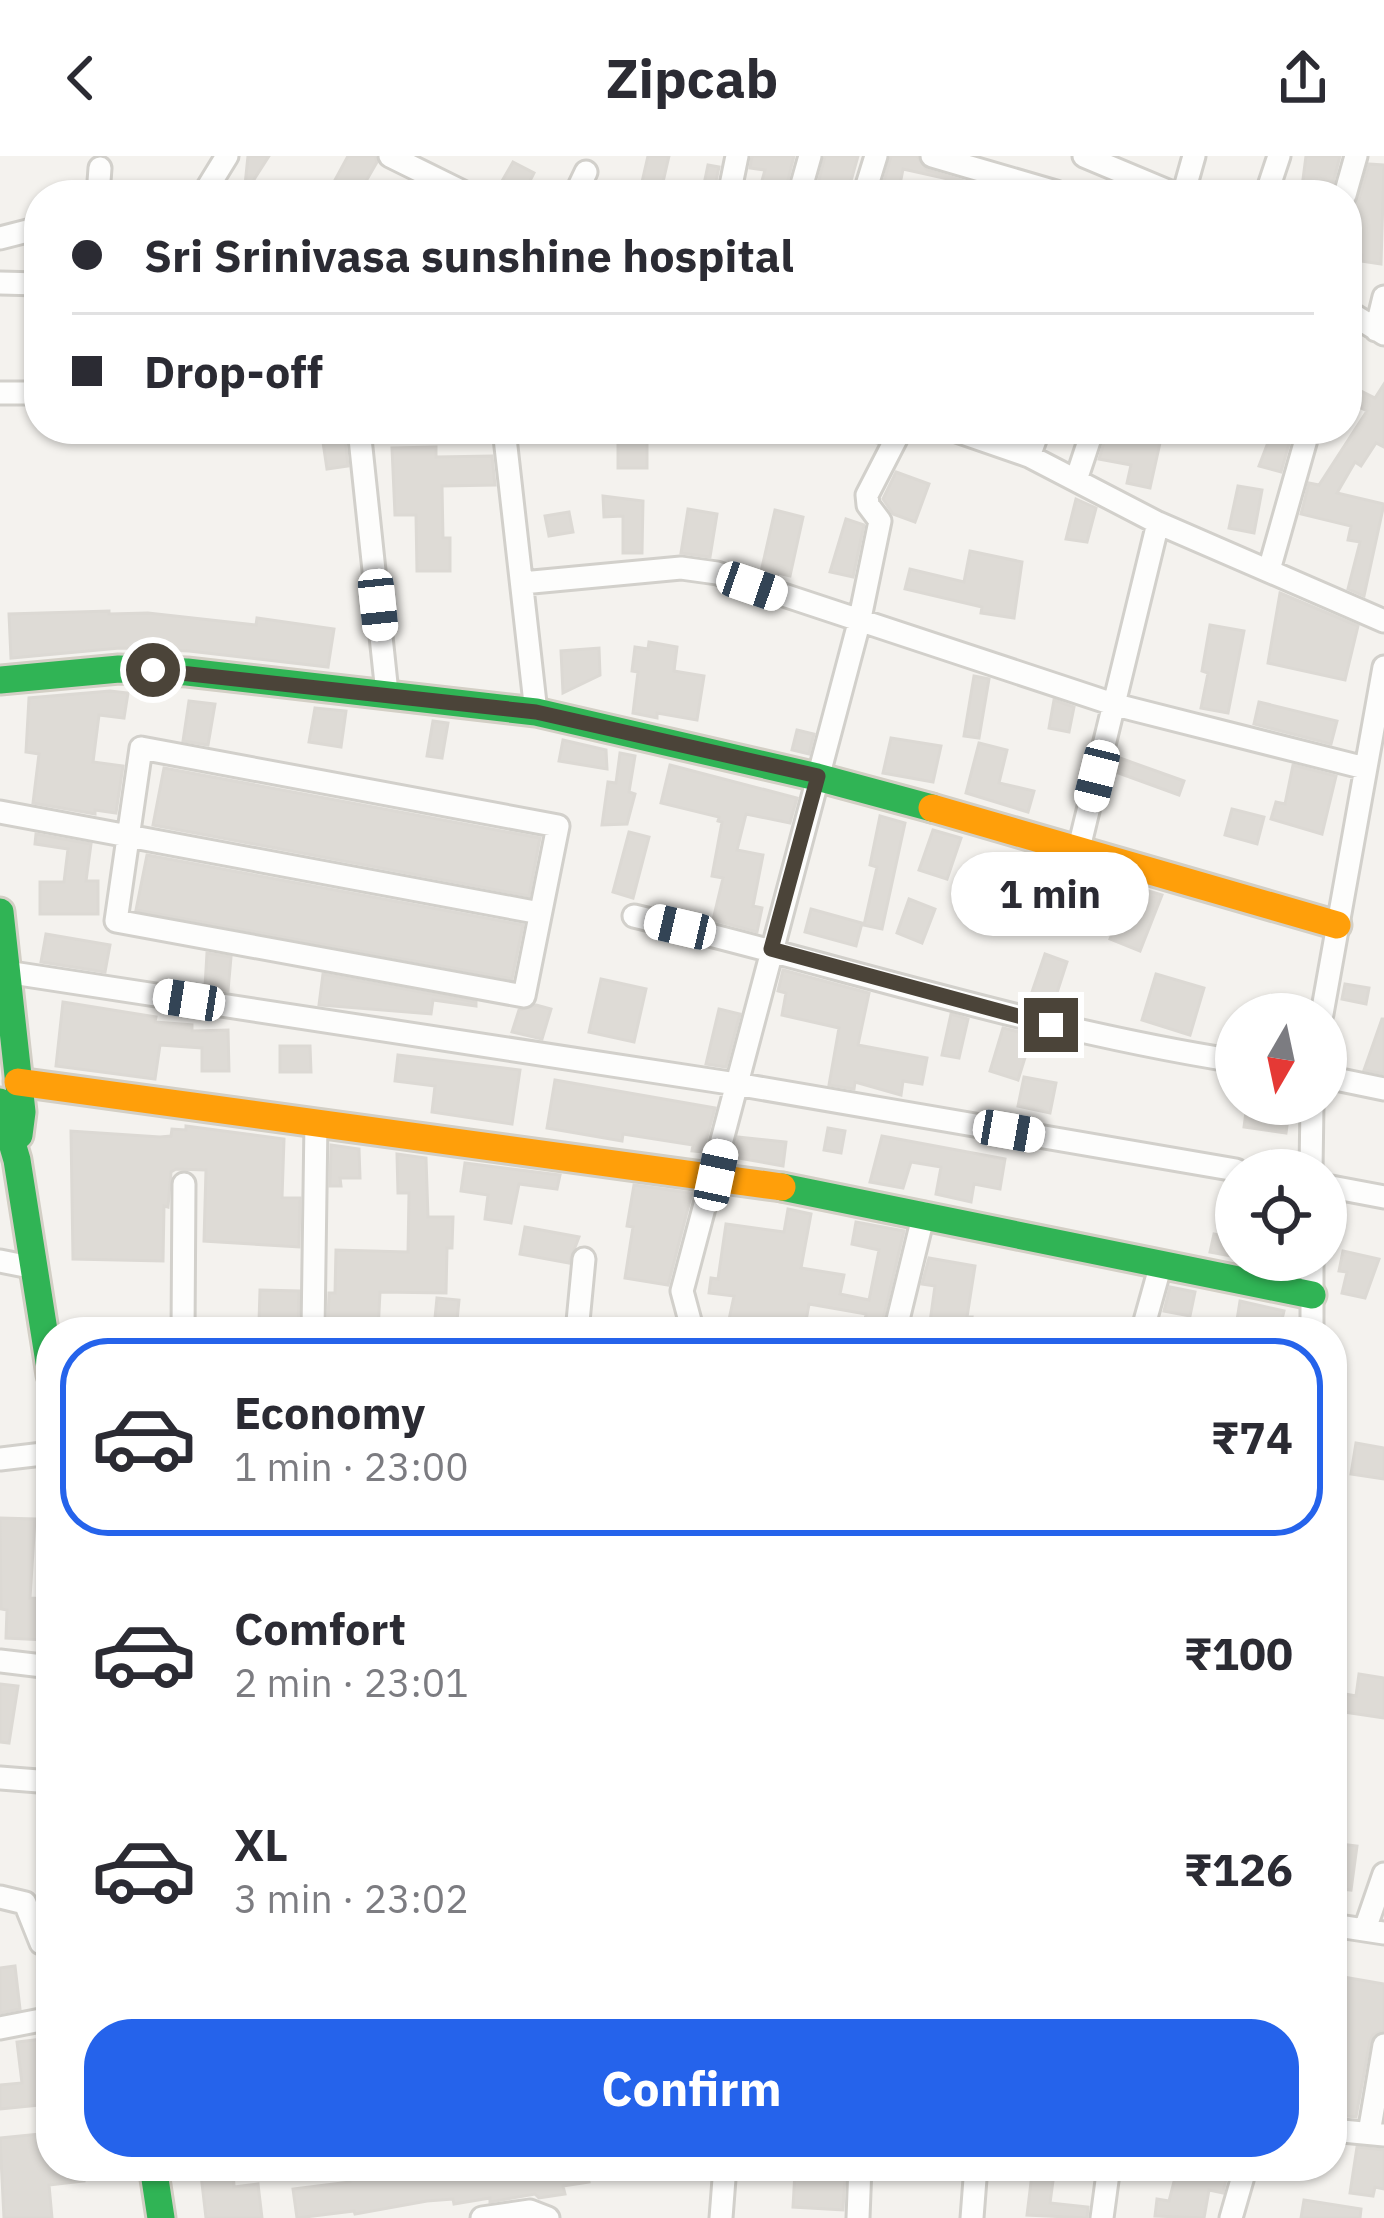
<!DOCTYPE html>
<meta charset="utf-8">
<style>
:root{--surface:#fff;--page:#f7f7f7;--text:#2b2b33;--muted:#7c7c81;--line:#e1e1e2;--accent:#2563eb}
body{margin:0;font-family:"IBM Plex Sans",sans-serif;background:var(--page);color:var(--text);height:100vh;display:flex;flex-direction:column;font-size:45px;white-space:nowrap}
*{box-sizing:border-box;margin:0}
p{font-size:39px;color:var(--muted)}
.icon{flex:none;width:66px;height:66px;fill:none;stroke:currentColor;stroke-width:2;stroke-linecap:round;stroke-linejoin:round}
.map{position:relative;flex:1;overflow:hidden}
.sheet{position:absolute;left:36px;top:1161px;width:1311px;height:864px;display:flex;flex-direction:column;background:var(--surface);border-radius:48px;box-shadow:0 3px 9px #0004}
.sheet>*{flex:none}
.guide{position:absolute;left:24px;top:24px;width:1338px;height:264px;border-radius:48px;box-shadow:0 3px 9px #0004;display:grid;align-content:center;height:264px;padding:0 48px;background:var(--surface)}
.needle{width:78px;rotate:189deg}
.controls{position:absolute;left:1215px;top:837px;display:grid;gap:24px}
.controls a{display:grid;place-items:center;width:132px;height:132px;border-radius:50%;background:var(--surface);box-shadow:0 3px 9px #0004;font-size:60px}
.end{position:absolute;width:54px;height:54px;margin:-27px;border:15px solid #4b4439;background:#fff;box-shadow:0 0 0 6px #fff}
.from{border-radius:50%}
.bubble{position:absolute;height:84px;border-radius:42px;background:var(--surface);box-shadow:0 3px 9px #0004;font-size:39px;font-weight:800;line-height:84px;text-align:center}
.car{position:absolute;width:36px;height:72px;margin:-36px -18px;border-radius:15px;box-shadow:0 0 9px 3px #0007;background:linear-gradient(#fff 24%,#345 0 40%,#fff 0 76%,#345 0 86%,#fff 0)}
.guide b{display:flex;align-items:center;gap:42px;height:114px;font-size:45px}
.guide b+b{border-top:3px solid var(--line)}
.guide i{width:30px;height:30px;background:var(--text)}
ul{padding:21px 0 0;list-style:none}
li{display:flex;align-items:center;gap:36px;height:198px;margin:0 24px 18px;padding:0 24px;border:6px solid transparent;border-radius:48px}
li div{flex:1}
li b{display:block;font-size:45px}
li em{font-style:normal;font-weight:800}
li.selected{border-color:var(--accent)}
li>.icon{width:108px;height:108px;stroke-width:1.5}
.action{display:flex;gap:24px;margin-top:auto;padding:24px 48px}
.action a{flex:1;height:138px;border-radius:48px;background:var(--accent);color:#fff;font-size:48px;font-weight:800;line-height:138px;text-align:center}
header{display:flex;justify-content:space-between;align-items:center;height:156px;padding:0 48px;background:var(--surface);font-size:54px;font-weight:800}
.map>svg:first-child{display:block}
</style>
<header><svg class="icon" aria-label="back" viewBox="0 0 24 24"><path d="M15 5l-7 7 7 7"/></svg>Zipcab<svg class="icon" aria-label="share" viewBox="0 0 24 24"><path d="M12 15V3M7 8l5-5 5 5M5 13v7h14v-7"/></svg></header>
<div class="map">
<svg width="1384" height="2062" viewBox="0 0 1384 2062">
<rect width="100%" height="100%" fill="#f4f2ee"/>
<!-- building -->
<path fill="#dedbd6" stroke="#dcd9d4" stroke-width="3" d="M248 0H269L244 39Z
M348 0H375L377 6 358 39 334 26Z
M648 0H669L660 39H639Z
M752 0H794L784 39H758L765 14 750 12Z
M825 0H858L847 39H815Z
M891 0H917L927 14 988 32 986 39H952L957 25 903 13 898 39H880Z
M1306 0H1340L1330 39H1315L1316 33 1302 31Z
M513 6 534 17 523 39H494Z
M1369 8 1384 9 1381 108 1361 105 1362 99 1347 97 1351 53 1359 43Z
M708 9 719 11 714 35 703 33Z
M1347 228 1375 242 1384 228V291L1376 287 1361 310 1355 306 1337 337 1384 348 1364 440 1348 433 1360 386 1348 384 1351 370 1301 358 1309 327 1319 329 1367 255 1347 245Z
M321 273H344L348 310 327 313Z
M842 273H884L877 287 842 276Z
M1108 273H1132L1130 281 1160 287 1150 332 1127 327 1131 309 1099 303Z
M1272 276 1291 281 1281 316 1259 310Z
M618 284H647V312H618Z
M436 291V301L492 300 495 329 442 330 443 382H450V415H417L416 359H395L392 292Z
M896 316 929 328 915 366 893 358 883 343Z
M1238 330 1262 334 1254 377 1229 372Z
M603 340 643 345 642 397H623V360L604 361Z
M1076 343 1096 352 1087 386 1066 383Z
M688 353 717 358 710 401 681 397Z
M775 354 803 361 790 420 778 417 777 421 761 416Z
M569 356 573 376 549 380 545 360Z
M846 363 864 369 853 421 830 416Z
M970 395 1022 406 1014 462 981 457 982 451 905 433 910 413 964 426Z
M1280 437 1358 470 1345 524 1268 507Z
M109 455V458L148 457 256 469 257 462 334 473 328 511 189 495 120 492 11 502 9 458Z
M1210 469 1244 475 1228 557 1201 552 1208 517 1202 515Z
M649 486 677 491 674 515 704 520 697 564 657 557V562L633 557 638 516 632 515 635 491 648 493Z
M599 492 600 519 563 537 561 495Z
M974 520 989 523 979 582 964 580Z
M110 535 128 537 124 562 99 559 93 606 123 610 116 657 95 654V658L33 647 39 598 26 596 29 542Z
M1054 544 1074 551 1069 576 1049 572Z
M189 545 215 548 208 589 183 585Z
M1259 546 1337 565 1331 588 1254 568Z
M315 552 346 555 341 591 309 586Z
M433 565 448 567 442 602 427 600Z
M797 574 814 578 809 598 792 594Z
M891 582 941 590 933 626 883 617Z
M563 584 606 594 607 613 559 605Z
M979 587 1007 594 999 627 1034 635 1028 656 966 637Z
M620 597 635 600 629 636 635 638 627 668 602 669 608 626 616 627Z
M1117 601 1184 625 1179 639 1113 615Z
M670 609 797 642 790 667 746 658 737 694 763 699 753 750 762 752 757 776 713 764 723 722 712 720 722 666 718 665 719 661 661 647Z
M1293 609 1336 620 1322 678 1271 663 1276 646 1285 648Z
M164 612 540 682 529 740 153 669Z
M1232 653 1264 661 1257 688 1225 679Z
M880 660 905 667 882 773 864 769 877 711 870 709Z
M933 674 961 682 947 723 919 714Z
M629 676 649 681 633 742 613 736Z
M36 678 91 688 86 725H98V758H40V726H64L68 693 35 688Z
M147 699 523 769 512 823 136 754Z
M1043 704 1066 710 1049 746 1028 735Z
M1132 730 1162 739 1140 795 1110 783Z
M909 743 935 753 922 787 897 777Z
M811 753 862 767 856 790 805 776Z
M46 778 110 789 105 816 41 806Z
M207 797 231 801 228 835 205 831Z
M1045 798 1067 806 1055 843 1032 836Z
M783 814 869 837 858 889 927 902 922 928 903 925 901 939 855 926 854 933 829 929 839 872 782 859 786 837 778 835Z
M323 818 476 846V850L433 844 431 858 319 849Z
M1156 818 1204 832 1190 879 1142 864Z
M601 823 646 833 634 886 589 876Z
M1345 828 1369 832 1366 848 1342 843Z
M63 846 156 861 155 866 192 869V875L228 874 229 915H202V892L160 889 155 923 56 910Z
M536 849 551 853 542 883 512 876 519 854Z
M719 853 740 858 726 911 706 908Z
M951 858 968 863 959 902 942 899Z
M1382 863H1384V918L1364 914Z
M1003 872 1032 879 1018 924 990 915Z
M280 890H310L311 916H280Z
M398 899 520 914 512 968 432 956 435 930 395 925Z
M1024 921 1056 927 1050 957 1018 950Z
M555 924 715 952 703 996 692 995 693 989 623 978 622 985 547 972Z
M1247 948H1290L1286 977 1244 971Z
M186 970 284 983 282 1042H300L299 1091 204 1085 206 1014 176 1013 171 1016 168 1051 164 1050 163 1105 73 1103 71 975 160 981 171 980 172 973 186 974Z
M828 972 845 975 841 997 824 994Z
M882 980 1005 1003 1000 1033 974 1028 971 1046 936 1038 941 1011 911 1006 903 1032 870 1026Z
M738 981 786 986 783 1010 733 1001Z
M331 989 359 993 360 1022H340L341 1030H330Z
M397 998 426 1002 428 1061H453L452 1092H447L446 1137 380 1136 378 1176H348L349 1166 328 1165 329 1137H335L336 1094 408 1096 409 1037H398Z
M465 1007 560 1019 557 1033 519 1028 511 1067 485 1063 488 1039 461 1035Z
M634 1029 692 1037 668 1129 625 1122 633 1071 627 1070Z
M788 1053 811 1058 801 1112 844 1119 840 1138 869 1144 879 1094 852 1088 856 1066 904 1075 880 1176 863 1174 866 1158 809 1148 804 1176 727 1173 734 1140 709 1137 711 1122 718 1123 726 1068 784 1076Z
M525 1071 579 1081 569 1107 520 1098Z
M1214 1078 1236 1082V1101L1210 1096Z
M1343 1095 1379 1103 1365 1142 1342 1137 1347 1116 1339 1115Z
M929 1102 975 1110 967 1161H972L970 1176 929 1173 935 1130 922 1128Z
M1170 1131 1195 1136 1190 1160 1164 1155Z
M260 1134 299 1135 298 1176H263L264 1167 259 1166Z
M437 1142 459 1144 456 1175 434 1172Z
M1240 1145 1284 1155 1279 1176H1257L1258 1168 1237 1164Z
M1356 1287 1384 1292V1323L1351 1318Z
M0 1362 35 1363 30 1442 48 1443 45 1484 6 1482 7 1454 1 1453Z
M1359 1518 1384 1522V1562L1337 1555 1340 1537 1356 1540Z
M0 1528 18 1530 9 1587 0 1586Z
M1332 1687 1357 1690 1351 1734 1332 1732Z
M15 1810 20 1853 0 1857V1812Z
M1332 1819 1384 1828V1874L1373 1879 1370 1885 1356 1961 1332 1959 1336 1916 1332 1915V1895L1335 1896 1342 1857 1332 1855Z
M51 1882V1948L0 1953V1929L22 1927 17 1886Z
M51 1977V2010H82L84 2025 49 2029 52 2062H4L0 1982Z
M1357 1991 1384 1994V2033L1375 2031 1373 2040 1350 2037Z
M200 2010H233L234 2031 258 2028 262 2062H206Z
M375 2010H404L405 2018 442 2011 443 2017 480 2012 481 2015 510 2010H586L589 2026 563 2030 565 2038 539 2042 535 2038 490 2046V2042L454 2048 453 2043 427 2045 355 2058 354 2055 297 2062 293 2033 350 2026V2021L376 2017Z
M1033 2010H1055L1050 2047 1088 2051 1087 2062 1027 2059Z
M1178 2010H1229L1223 2037 1209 2034 1204 2062 1155 2060 1157 2043 1169 2045Z
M795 2016 845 2019 843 2054 793 2051Z
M1304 2044 1361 2053 1360 2062H1301Z"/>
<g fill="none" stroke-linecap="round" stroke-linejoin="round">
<!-- street casing -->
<g stroke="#d2d0cb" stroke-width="27">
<path id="street" d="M390 0 469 39
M932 0 1056 36
M1084 0 1177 39
M98 39 100 12
M203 39 227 0
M575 39 586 16
M729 39 737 0
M799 39 810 0
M864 39 876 0
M1183 39 1194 0
M1266 39 1279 0
M1345 39 1356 0
M0 82 39 72
M0 127 39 128
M1347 155 1384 178
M1376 174 1384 141
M0 237H39
M359 273 387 537
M504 273 536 556
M951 273 1029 300 1158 367 1384 465
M1029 300 1039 273
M1076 324 1093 273
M1269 414 1309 273
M522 427 681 412 717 417 1116 549 1365 612
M141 592 558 670 524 840 116 765Z
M0 656 540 757
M1079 692 1158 367
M634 760C835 808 1032 873 1236 905
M6 816 736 928 1236 1014
M1322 858 1384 511
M1326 921 1384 933
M1311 1014 1312 948
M1326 1030 1384 1041
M1312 1104V1176
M0 1105 35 1112
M183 1176 184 1028
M313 1176 316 965
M577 1176 584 1103
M693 1176 682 1135 859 467 880 365 868 349 867 339 901 273
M895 1176 924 1057
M1142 1176 1161 1108
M0 1303 51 1297
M0 1505 51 1511
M0 1622 51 1626
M0 1741 25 1747 41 1787 51 1791
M1332 1769 1384 1777
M1365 1773 1384 1718
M0 1872 51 1862
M1332 1974 1384 1979
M1369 1977 1384 1889
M482 2062 530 2055 548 2062
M721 2062 725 2010
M858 2062 860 2010
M972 2062 976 2010
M1102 2062 1109 2010
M1231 2062 1246 2010"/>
</g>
<!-- fast casing -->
<g stroke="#d3cfc5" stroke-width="33">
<path id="fast" d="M0 524 119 513 187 516 536 556 817 621 932 652
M0 756 22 956 19 979
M0 946 17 1004 51 1219
M782 1031 1312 1139
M153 2010 161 2062"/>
</g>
<!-- slow casing -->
<g stroke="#d3cfc5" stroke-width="33">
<path id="slow" d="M932 652 1337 769
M18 926 782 1031"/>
</g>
<!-- street -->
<use href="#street" stroke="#fdfdfc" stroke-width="21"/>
<!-- fast -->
<use href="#fast" stroke="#30b455" stroke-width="27"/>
<!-- slow -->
<use href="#slow" stroke="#ff9f0a" stroke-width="27"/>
</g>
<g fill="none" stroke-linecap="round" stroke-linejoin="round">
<!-- route -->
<path stroke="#4b4439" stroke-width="15" d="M153 514 536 556 818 620 771 793 1051 869"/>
</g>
</svg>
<div class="controls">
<a><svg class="needle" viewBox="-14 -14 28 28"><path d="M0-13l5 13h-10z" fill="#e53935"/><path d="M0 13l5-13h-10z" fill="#7c7c81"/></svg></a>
<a><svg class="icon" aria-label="locate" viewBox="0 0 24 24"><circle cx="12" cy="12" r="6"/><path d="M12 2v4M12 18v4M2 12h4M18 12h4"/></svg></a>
</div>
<i class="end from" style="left:153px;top:514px"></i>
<i class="end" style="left:1051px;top:869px"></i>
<div class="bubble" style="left:951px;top:696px;width:198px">1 min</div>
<i class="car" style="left:752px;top:430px;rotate:109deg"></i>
<i class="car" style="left:378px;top:449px;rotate:174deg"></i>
<i class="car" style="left:1097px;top:620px;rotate:194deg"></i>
<i class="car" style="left:680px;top:771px;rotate:283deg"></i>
<i class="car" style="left:189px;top:844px;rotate:279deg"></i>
<i class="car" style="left:1009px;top:975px;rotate:100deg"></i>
<i class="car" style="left:716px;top:1019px;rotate:12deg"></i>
<div class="guide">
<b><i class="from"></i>Sri Srinivasa sunshine hospital</b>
<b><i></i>Drop-off</b>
</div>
<section class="sheet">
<ul>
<li class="selected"><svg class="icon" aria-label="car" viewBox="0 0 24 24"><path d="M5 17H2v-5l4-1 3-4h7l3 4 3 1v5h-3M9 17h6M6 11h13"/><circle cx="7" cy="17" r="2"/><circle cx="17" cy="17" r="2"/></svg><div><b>Economy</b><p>1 min · 23:00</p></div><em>₹74</em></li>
<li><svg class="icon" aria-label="car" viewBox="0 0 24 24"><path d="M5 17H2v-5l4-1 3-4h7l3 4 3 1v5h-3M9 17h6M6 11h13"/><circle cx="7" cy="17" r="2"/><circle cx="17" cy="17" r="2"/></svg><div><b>Comfort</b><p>2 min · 23:01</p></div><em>₹100</em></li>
<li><svg class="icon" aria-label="car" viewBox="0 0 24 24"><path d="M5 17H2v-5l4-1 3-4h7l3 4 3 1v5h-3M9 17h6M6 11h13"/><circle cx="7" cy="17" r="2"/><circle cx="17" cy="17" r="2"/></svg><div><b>XL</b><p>3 min · 23:02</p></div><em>₹126</em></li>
</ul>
<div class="action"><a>Confirm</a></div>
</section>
</div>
